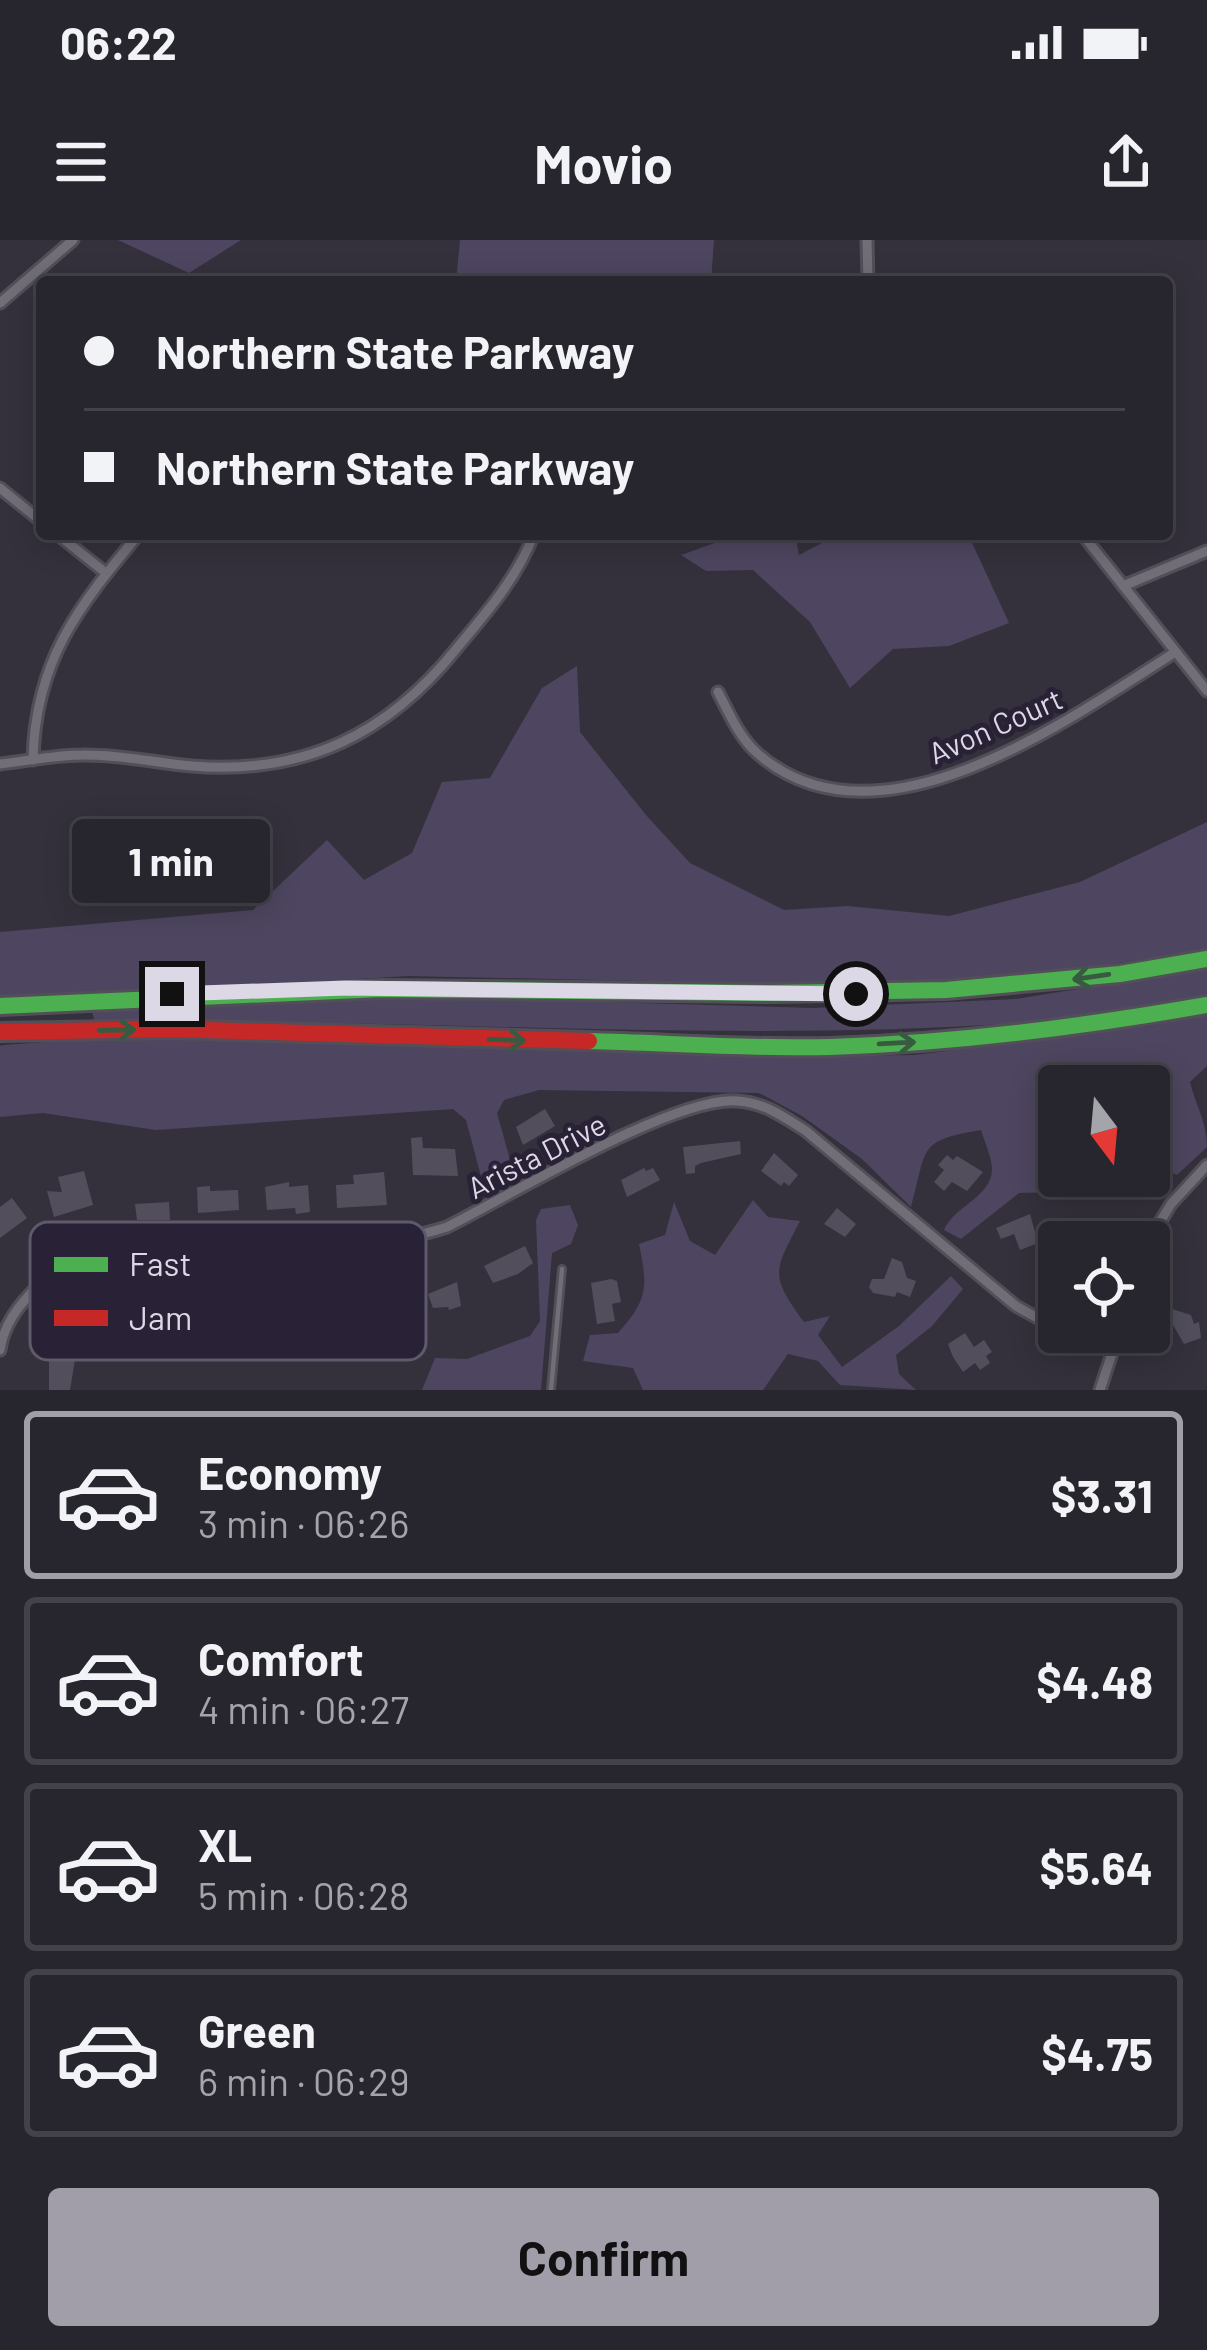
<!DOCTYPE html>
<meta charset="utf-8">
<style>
:root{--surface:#27252d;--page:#333139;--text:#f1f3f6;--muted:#a4a5aa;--line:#434249;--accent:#a19eaa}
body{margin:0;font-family:Barlow,sans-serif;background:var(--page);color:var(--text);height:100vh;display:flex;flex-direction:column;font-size:45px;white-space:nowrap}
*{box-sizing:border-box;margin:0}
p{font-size:39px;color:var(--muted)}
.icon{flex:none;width:66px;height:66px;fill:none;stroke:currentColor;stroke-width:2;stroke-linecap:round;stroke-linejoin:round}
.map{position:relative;height:1150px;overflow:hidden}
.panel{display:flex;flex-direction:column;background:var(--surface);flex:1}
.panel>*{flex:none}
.top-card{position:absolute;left:36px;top:36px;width:1137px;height:264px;border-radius:12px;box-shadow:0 6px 30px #0003,0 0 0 3px var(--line);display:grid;align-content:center;height:264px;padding:0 48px;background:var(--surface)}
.needle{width:78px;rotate:164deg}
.controls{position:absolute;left:1038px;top:825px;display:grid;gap:24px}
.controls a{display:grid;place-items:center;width:132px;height:132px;border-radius:12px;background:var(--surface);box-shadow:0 6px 30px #0003,0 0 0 3px var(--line);font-size:60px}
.end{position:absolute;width:54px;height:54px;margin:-27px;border:15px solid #dcd8e6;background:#111;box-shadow:0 0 0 6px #111}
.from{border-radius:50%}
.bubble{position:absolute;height:84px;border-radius:12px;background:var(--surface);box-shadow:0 6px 30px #0003,0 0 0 3px var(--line);font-size:39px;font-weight:700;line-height:84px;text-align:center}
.top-card b{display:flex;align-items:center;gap:42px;height:114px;font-size:45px}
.top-card b+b{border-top:3px solid var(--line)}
.top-card i{width:30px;height:30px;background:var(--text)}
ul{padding:21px 0 0;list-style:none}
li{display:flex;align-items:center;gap:36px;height:168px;margin:0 24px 18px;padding:0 24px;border:6px solid var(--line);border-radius:12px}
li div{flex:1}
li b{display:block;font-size:45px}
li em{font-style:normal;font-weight:700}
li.selected{border-color:var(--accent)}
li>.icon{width:108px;height:108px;stroke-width:1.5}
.primary-button{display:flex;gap:24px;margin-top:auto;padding:24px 48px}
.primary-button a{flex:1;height:138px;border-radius:12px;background:var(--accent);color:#111;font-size:48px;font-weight:700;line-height:138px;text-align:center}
.status{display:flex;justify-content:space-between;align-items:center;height:84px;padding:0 60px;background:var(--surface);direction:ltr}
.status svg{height:33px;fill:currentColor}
header{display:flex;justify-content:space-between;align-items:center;height:156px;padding:0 48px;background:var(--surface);font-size:54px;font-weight:700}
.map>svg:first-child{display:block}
</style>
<div class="status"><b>06:22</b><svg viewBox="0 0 49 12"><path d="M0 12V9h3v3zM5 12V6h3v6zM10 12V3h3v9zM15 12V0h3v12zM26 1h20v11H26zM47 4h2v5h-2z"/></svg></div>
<header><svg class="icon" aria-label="menu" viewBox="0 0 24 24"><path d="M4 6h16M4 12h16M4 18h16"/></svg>Movio<svg class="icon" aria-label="share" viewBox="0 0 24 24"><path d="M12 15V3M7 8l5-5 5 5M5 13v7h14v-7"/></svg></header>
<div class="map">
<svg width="1207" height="1150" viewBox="0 0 1207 1150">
<rect width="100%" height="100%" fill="#34313c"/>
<!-- green -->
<path fill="#4e4660" d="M118 0H241L189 33Z
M460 0H714L711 42H456Z
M726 294H795L799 315 839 294H968L1009 383 949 406 893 409 850 448 810 382 753 330 706 331 681 315 723 300Z
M577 426 580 492 646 575 690 623 784 670 848 666 949 676 1080 642 1207 582V710L1016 738 888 746 408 736 0 760V692L253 670 327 600 364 640 412 613 442 542 490 538 542 448Z
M1207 728V756C1144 765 1080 779 1017 783 710 804 403 776 95 783L92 771 225 760 432 757 813 768 1016 759Z
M1207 775V826L1190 842C1196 866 1207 883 1207 907L1177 935 1165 929C1170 905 1170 876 1149 860V846H1059V936H1076L1057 952 1019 953 961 999 944 990C954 966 992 957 992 929 992 917 984 901 981 890 916 901 928 907 911 967L862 919 802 876 759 853 539 850 504 860 497 873 511 923 492 940H482L466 880 453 869 156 890 43 873 0 877V806L4 805 89 799 309 800 804 816 914 815 1149 786Z
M753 960 768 977 800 981C774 1032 769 1034 804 1082L830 1076 818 1095 842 1127 899 1086 951 1036 963 1049 932 1086 896 1115 899 1134 916 1150 840 1145 818 1121 788 1114 763 1150H643L633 1128 583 1121 590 1095 618 1093C648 1060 648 1047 639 1004L665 995 674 962 690 1001 715 1015Z
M570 965 578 985 571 1004 552 1013 541 1150H422L435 1118 467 1119 530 1096 540 1081 536 980 541 969Z"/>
<!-- building -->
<path fill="#524e5c" d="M545 869 555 886 523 905 516 887Z
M422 897 423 908 455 909 458 936 413 935 411 898Z
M740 901 741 914 701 923 695 926V933L686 934 683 907Z
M774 913 798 935 789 946 784 942 781 946 761 931Z
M947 915 953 920 957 916 983 932 967 951 952 942 944 951 934 942 944 930 938 925Z
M644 928 646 931 653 928 660 940 627 957 621 940Z
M84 931 93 965 54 977 47 951 62 952 58 937Z
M384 932 387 965 337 968 336 945 354 944 353 935Z
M289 942V947L308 945 310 972 296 974 295 968 267 970 265 947Z
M210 946V951L238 950 239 970 198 973 197 947Z
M12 958 27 978 0 998V967Z
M169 962 170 980H137L135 964Z
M837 968 856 984 845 997 824 984Z
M1030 974 1038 1003 1020 1010 1014 994 1001 999 996 988Z
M525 1006 533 1023 518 1034 493 1043 484 1026Z
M892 1018 902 1022 907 1038 916 1041 910 1057 897 1052 895 1057 873 1053 869 1047 872 1039H884Z
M611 1039 617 1041 621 1062 612 1064 615 1081 597 1084 591 1043Z
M457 1042 461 1066 449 1070 448 1067 433 1068 428 1054Z
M1169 1068 1191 1075 1194 1084 1199 1082 1201 1098 1184 1104 1173 1085 1163 1080Z
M965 1093 974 1107 984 1100 992 1112 986 1116 990 1123 980 1130 975 1123 963 1132 953 1117 948 1104Z
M49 1116 75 1120 70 1150H49Z"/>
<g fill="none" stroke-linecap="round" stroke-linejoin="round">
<!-- lane casing -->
<g stroke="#524f59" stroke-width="10">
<path id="lane" d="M551 1150 562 1029"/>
</g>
<!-- street casing -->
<g stroke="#524f59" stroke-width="15">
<path id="street" d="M867 0 868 42
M0 63 73 0
M0 248 42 282
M57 294 106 333
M1082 294 1207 451
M1123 346 1207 311
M718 452C729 473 739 497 757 513 877 619 1069 479 1174 413
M33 520C35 421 78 367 139 294
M0 524C27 521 55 515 82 515 119 514 156 523 192 526 305 535 388 494 457 408 487 372 517 338 534 294
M1148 1002 1171 964 1207 925
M1063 1092 1113 1111
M0 1110C5 1075 37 1041 68 1027 99 1014 137 1017 170 1015 261 1010 358 1015 447 987 509 956 676 855 738 861 765 863 784 877 806 891L1016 1066 1059 1090
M1100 1150 1119 1092"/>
</g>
<!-- fast casing -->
<g stroke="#524f59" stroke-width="22">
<path id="fast" d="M0 766 382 749 772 753 946 750 1120 734 1207 719
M589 801C669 803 750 809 830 807 957 803 1082 787 1207 765"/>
</g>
<!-- jam casing -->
<g stroke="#524f59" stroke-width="22">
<path id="jam" d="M0 792 171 789 589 801"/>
</g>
<!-- lane -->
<use href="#lane" stroke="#716e78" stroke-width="4.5"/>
<!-- street -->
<use href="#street" stroke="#716e78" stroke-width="9"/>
<!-- fast -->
<use href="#fast" stroke="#4caf50" stroke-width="16"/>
<!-- jam -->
<use href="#jam" stroke="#c62828" stroke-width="16"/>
</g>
<!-- one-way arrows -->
<defs><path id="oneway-shaft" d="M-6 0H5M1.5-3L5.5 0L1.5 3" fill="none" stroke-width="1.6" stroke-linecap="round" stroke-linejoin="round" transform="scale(3)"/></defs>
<g stroke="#375a41">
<use href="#oneway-shaft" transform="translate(1091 737) rotate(172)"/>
<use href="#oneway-shaft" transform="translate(117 790) rotate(-1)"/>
<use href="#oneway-shaft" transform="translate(507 800) rotate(2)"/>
<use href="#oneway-shaft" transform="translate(897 803) rotate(-3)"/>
</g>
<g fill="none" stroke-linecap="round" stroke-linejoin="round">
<!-- route -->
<path stroke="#dcd8e6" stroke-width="15" d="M172 754 346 748 856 754"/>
</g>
<g text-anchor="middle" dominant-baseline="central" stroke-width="10" stroke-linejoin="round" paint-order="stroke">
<!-- street labels -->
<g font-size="30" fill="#dcd8e6" stroke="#292237">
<text transform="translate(995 485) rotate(-24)">Avon Court</text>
<text transform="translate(536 915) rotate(-27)">Arista Drive</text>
</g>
</g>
<!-- legend -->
<rect x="30" y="982" width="396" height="138" rx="18" fill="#292237" stroke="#5f596c" stroke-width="3"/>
<rect x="54" y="1017" width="54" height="15" fill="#4caf50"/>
<rect x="54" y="1070" width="54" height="16" fill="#c62828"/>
<g font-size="33" fill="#dcd8e6">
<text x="129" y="1036">Fast</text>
<text x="129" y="1090">Jam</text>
</g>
</svg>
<div class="controls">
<a><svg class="needle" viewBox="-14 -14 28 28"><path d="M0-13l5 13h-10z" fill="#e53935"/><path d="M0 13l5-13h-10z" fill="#a4a5aa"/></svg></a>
<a><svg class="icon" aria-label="locate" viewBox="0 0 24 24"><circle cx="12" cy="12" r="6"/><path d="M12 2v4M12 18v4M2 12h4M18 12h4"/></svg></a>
</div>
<i class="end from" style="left:856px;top:754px"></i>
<i class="end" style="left:172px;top:754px"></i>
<div class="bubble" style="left:72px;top:579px;width:198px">1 min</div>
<div class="top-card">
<b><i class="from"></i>Northern State Parkway</b>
<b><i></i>Northern State Parkway</b>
</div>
</div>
<section class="panel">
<ul>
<li class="selected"><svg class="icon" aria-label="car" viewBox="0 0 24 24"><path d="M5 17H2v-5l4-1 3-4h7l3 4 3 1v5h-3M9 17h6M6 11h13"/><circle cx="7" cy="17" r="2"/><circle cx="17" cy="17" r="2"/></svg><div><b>Economy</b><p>3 min · 06:26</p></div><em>$3.31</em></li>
<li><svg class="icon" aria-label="car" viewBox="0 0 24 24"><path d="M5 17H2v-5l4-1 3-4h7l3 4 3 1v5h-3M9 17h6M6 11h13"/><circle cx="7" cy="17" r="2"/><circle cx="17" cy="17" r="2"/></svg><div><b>Comfort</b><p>4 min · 06:27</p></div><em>$4.48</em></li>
<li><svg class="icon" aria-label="car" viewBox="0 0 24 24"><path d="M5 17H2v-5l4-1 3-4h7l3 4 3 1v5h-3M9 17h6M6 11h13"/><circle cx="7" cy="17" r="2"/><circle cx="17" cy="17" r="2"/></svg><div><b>XL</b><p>5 min · 06:28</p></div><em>$5.64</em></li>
<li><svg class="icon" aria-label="car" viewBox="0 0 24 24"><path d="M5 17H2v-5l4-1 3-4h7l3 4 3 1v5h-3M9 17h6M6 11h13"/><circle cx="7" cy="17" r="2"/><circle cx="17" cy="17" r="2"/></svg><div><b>Green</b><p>6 min · 06:29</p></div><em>$4.75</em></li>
</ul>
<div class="primary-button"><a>Confirm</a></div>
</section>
